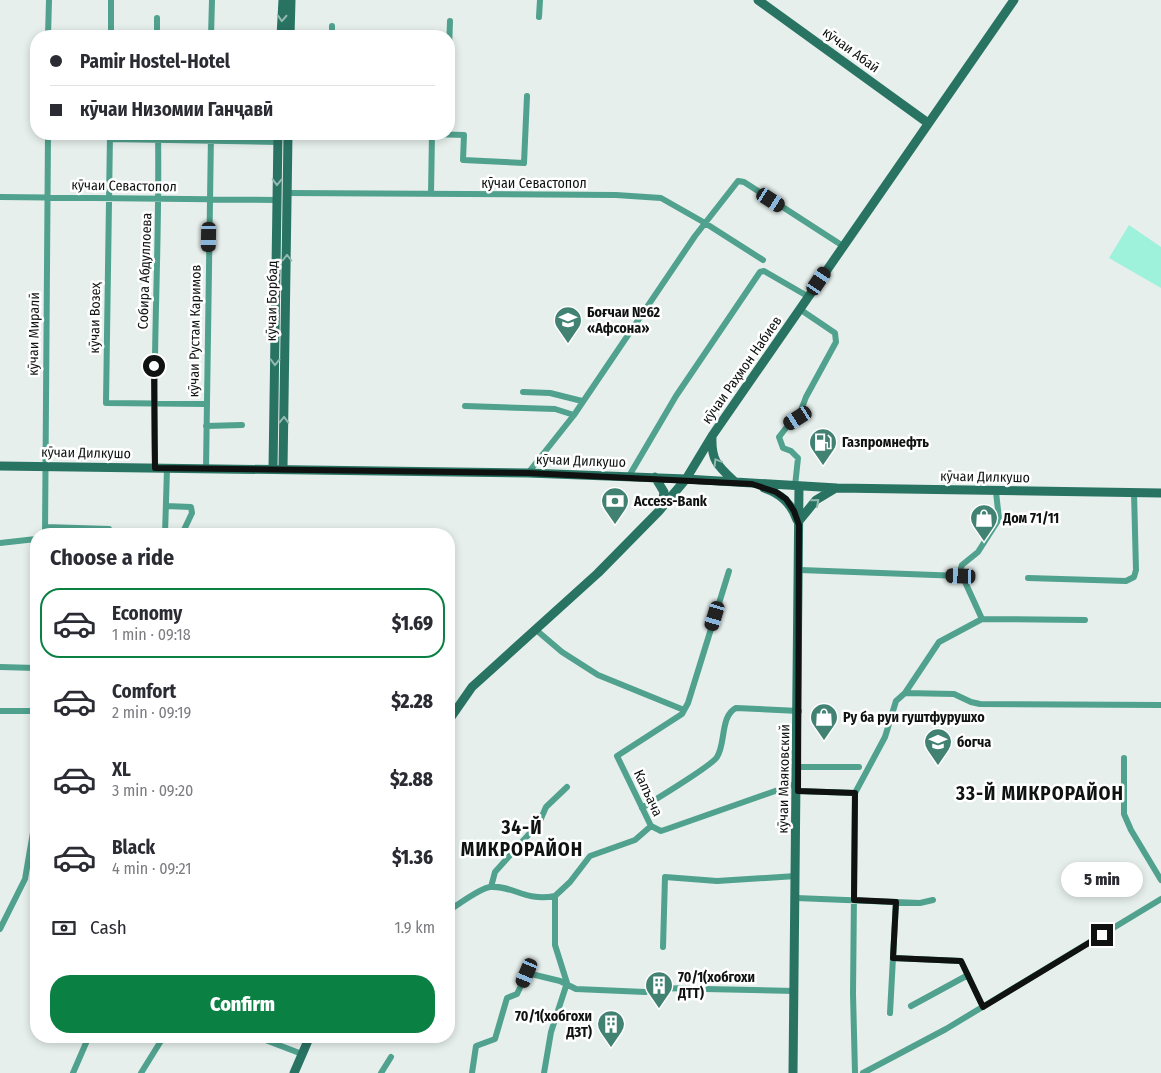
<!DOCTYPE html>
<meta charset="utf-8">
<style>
:root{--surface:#fff;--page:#f7f7f7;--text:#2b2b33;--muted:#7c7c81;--line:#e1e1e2;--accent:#0b8043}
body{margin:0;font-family:"Fira Sans Condensed",sans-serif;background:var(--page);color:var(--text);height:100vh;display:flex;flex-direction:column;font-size:19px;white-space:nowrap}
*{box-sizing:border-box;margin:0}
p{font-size:16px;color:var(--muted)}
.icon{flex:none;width:28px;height:28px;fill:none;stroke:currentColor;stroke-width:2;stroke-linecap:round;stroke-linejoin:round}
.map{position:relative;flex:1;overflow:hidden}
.sheet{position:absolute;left:30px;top:528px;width:425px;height:515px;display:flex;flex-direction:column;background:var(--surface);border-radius:20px;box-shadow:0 2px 8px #0003}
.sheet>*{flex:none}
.hud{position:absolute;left:30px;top:30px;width:425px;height:110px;border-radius:20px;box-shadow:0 2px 8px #0003;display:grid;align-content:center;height:110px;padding:0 20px;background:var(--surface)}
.end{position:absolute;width:22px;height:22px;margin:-11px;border:6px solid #0f1211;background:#fff;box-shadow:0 0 0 2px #fff}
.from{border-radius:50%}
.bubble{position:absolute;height:35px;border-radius:18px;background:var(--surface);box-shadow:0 2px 8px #0003;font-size:16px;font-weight:800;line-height:35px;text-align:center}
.car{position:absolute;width:15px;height:30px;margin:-15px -8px;border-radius:6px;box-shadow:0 0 4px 1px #0007;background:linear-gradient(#222 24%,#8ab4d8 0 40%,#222 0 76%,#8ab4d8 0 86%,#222 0)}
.hud b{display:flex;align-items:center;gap:18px;height:48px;font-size:19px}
.hud b+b{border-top:1px solid var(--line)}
.hud i{width:12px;height:12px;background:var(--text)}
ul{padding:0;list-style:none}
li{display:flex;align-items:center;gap:15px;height:70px;margin:0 10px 8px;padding:0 10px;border:2px solid transparent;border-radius:20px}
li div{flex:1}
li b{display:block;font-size:19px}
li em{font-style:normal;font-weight:800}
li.active{border-color:var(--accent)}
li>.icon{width:45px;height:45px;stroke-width:1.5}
h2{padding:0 20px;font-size:22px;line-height:60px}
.pay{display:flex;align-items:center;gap:12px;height:55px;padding:0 20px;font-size:19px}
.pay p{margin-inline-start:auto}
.cta{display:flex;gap:10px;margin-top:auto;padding:10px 20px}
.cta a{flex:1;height:58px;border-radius:20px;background:var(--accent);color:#fff;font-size:20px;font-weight:800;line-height:58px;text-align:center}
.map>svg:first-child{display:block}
</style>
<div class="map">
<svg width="1161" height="1073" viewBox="0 0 1161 1073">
<rect width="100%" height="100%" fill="#e6efec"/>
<!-- green -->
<path fill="#9ef1db" d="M1129 225 1161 247V288L1109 258Z"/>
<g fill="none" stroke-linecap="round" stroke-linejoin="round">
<!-- street -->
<path stroke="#50a18d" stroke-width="6" d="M539 17 540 0
M157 18V36
M48 36 49 0
M111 36V0
M211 36 212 0
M332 36V26
M449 49 450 21
M110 134 106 403 206 404
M420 134H432L431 194
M432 134 464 135 463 160 524 163 527 96
M110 139 278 142
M287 193 616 195 661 198 705 223 763 260
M0 197 277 200
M523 392 550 393 582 401
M465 406 555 409 574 415
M206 426 242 425
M155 468C152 357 160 245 158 134
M206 469 211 134
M528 473 574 415 695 236 738 181 744 182 843 246
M629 476 676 396 760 272 764 271 809 297
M795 486 798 458 791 451 783 448 779 437 789 424 798 418 806 397 836 342 835 333 801 310
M166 506 191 507 192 513 182 534
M45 527 109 529
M45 534 48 134
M165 534 167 469
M0 543 36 539
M800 570 961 576
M1028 578 1126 581 1134 577 1136 570 1134 492
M982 619 960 571 962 565 978 552 999 519 996 492
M535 629 562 652 598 675 684 710
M0 667 36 668
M905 693 954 694 971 702 980 704 1161 705
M449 703 457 708
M0 711H36
M1124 758V814L1131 830 1161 880
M798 767H859
M798 791 855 793 885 737 896 701 905 693 939 642 982 619 1085 620
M642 808C654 800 712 766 717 757 726 743 720 716 736 708L799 711
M651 826 661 831 667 829 798 783
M491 887 495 872 539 823 546 807 567 787
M796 898 920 903 933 900
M449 910C458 905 480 888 490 887 513 885 525 902 555 896
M0 929 25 879 36 815
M663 947 665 877 717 881 796 876
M893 958 961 961 983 1007
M658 988 795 991
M911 1006 968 975
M890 1013 896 902
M255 1036 302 1054
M73 1073 89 1036
M141 1073 164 1036
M381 1073 391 1057
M472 1073 476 1046 495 1039 507 998 517 994 527 973 560 981 576 989 645 992
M544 1073 551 1032 567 983 555 945V896L570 882 590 856 635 840 651 826 617 756 682 714 688 703 729 571
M855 1073 853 994 855 793
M863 1073 946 1029 1161 899"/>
<!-- secondary -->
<path stroke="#297362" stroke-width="9" d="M758 0 928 123
M281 36 283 0
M290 36 291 0
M712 437C711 461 718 466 735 482
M0 466 528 473 686 479 837 488 1161 493
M273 469 278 134
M283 469 288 134
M655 477 664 492 662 504
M764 488C781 494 791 503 797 520
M799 521 816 500 836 488
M449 720 472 687 598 573 659 511 686 479 712 436 1014 0
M294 1073 310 1036
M793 1073 799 486"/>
</g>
<!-- one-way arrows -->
<defs><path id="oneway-chevron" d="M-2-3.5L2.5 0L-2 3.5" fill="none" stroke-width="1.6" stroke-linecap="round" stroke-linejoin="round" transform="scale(1.25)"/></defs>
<g stroke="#94b9b0">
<use href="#oneway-chevron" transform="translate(282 18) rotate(93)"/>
<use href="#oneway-chevron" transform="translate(277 182) rotate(91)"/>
<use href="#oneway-chevron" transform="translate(287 258) rotate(-90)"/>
<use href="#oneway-chevron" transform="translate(275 362) rotate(91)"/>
<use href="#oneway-chevron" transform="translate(284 420) rotate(-89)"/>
<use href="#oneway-chevron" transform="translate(717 462) rotate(-121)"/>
<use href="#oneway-chevron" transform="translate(816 502) rotate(-41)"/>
</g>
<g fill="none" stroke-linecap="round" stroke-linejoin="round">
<!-- route -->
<path stroke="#0f1211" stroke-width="6" d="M154 366 155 468 528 473 752 484 776 492 786 499 794 511 799 525 798 791 855 793 854 900 896 902 893 958 961 961 983 1007 1102 935"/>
</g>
<!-- icons -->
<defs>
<g id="school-pin" transform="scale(1.4375)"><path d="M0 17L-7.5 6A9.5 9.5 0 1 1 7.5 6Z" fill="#418272" stroke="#fff"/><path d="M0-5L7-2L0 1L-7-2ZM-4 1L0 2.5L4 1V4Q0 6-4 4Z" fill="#fff"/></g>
<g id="fuel-pin" transform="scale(1.4375)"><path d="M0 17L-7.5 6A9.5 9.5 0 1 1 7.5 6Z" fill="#418272" stroke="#fff"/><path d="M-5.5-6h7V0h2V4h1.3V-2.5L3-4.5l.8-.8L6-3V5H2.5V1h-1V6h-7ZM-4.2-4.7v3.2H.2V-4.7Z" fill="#fff"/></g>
<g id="bank-pin" transform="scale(1.4375)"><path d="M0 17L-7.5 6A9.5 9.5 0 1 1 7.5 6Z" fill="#418272" stroke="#fff"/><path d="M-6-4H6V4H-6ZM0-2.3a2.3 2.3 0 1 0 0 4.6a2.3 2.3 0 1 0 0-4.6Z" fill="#fff"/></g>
<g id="shop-pin" transform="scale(1.4375)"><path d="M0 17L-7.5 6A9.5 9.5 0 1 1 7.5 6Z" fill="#418272" stroke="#fff"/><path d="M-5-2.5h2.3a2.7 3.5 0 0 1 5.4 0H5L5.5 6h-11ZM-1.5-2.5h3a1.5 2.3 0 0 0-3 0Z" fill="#fff"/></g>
<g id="building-pin" transform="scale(1.4375)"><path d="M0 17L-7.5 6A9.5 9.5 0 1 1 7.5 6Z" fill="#418272" stroke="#fff"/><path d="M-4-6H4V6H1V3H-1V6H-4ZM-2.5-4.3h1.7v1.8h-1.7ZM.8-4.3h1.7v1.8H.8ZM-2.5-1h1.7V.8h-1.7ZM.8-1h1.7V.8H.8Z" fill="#fff"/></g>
</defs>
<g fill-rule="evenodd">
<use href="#school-pin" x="568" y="320"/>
<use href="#fuel-pin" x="823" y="442"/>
<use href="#bank-pin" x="615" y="501"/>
<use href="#shop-pin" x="984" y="518"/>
<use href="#shop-pin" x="824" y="717"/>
<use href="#school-pin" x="938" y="742"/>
<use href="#building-pin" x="659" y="985"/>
<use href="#building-pin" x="611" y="1024"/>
</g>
<g text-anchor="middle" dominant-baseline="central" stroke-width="5" stroke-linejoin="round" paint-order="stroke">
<!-- street labels -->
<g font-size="14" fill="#0f1211" stroke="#fff">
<text transform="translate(851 50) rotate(36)">кӯчаи Абаӣ</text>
<text x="534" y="183">кӯчаи Севастопол</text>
<text transform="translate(124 186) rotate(1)">кӯчаи Севастопол</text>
<text transform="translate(145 271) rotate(-88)">Собира Абдуллоева</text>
<text transform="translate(272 301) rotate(-89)">кӯчаи Борбад</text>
<text transform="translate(95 318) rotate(-89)">кӯчаи Возеҳ</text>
<text transform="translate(195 331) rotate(-89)">кӯчаи Рустам Каримов</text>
<text transform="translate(34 334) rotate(-89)">кӯчаи Миралӣ</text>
<text transform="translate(742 370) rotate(-55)">кӯчаи Раҳмон Набиев</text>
<text transform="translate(86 453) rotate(1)">кӯчаи Дилкушо</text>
<text transform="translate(581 461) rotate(2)">кӯчаи Дилкушо</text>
<text transform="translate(985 477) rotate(1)">кӯчаи Дилкушо</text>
<text transform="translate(784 779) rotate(-89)">кӯчаи Маяковский</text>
<text transform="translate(648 793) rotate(65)">Калъача</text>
</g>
<!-- poi labels -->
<g font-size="14" font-weight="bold" fill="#0f1211" stroke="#fff" text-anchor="start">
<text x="587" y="312">Боғчаи №62<tspan x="587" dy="16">«Афсона»</tspan></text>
<text x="842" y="442">Газпромнефть</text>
<text x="634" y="501">Access-Bank</text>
<text x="1003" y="518">Дом 71/11</text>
<text x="843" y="717">Ру ба руи гуштфурушхо</text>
<text x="957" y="742">богча</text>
<text x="678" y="977">70/1(хобгохи<tspan x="678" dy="16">ДТТ)</tspan></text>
<text x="592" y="1016" text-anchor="end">70/1(хобгохи<tspan x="592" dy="16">ДЗТ)</tspan></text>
</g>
<!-- district labels -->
<g font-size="19" font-weight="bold" letter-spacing="1" fill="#0f1211" stroke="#fff">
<text x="1040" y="793">33-Й МИКРОРАЙОН</text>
<text x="522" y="827">34-Й<tspan x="522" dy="22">МИКРОРАЙОН</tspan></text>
</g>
</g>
</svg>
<i class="end from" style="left:154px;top:366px"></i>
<i class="end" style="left:1102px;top:935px"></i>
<div class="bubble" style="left:1061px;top:862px;width:82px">5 min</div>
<i class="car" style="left:771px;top:200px;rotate:123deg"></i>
<i class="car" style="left:209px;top:237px;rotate:181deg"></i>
<i class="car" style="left:819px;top:281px;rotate:34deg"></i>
<i class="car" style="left:798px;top:418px;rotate:238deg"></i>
<i class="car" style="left:961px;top:576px;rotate:272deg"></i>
<i class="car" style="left:715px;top:616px;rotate:197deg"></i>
<i class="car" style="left:527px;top:973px;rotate:203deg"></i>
<div class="hud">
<b><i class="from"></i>Pamir Hostel-Hotel</b>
<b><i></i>кӯчаи Низомии Ганҷавӣ</b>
</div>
<section class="sheet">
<h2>Choose a ride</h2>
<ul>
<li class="active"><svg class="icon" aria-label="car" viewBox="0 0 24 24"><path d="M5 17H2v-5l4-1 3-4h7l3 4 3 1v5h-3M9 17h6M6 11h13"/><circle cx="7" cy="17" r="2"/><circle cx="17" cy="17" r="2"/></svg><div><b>Economy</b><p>1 min · 09:18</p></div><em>$1.69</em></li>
<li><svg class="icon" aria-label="car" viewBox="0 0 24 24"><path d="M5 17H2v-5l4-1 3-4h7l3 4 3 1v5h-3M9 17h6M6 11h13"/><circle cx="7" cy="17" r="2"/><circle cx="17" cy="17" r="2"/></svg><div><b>Comfort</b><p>2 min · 09:19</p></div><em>$2.28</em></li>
<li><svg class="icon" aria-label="car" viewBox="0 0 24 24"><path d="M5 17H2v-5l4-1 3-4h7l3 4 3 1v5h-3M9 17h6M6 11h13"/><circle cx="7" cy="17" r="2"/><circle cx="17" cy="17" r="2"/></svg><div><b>XL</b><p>3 min · 09:20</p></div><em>$2.88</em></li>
<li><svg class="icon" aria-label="car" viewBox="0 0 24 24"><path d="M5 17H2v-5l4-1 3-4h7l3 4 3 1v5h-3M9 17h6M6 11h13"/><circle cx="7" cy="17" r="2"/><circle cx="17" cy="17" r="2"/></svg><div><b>Black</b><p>4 min · 09:21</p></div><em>$1.36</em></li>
</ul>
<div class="pay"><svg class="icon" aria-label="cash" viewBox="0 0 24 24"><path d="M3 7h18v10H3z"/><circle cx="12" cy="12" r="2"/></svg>Cash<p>1.9 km</p></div>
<div class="cta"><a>Confirm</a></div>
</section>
</div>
